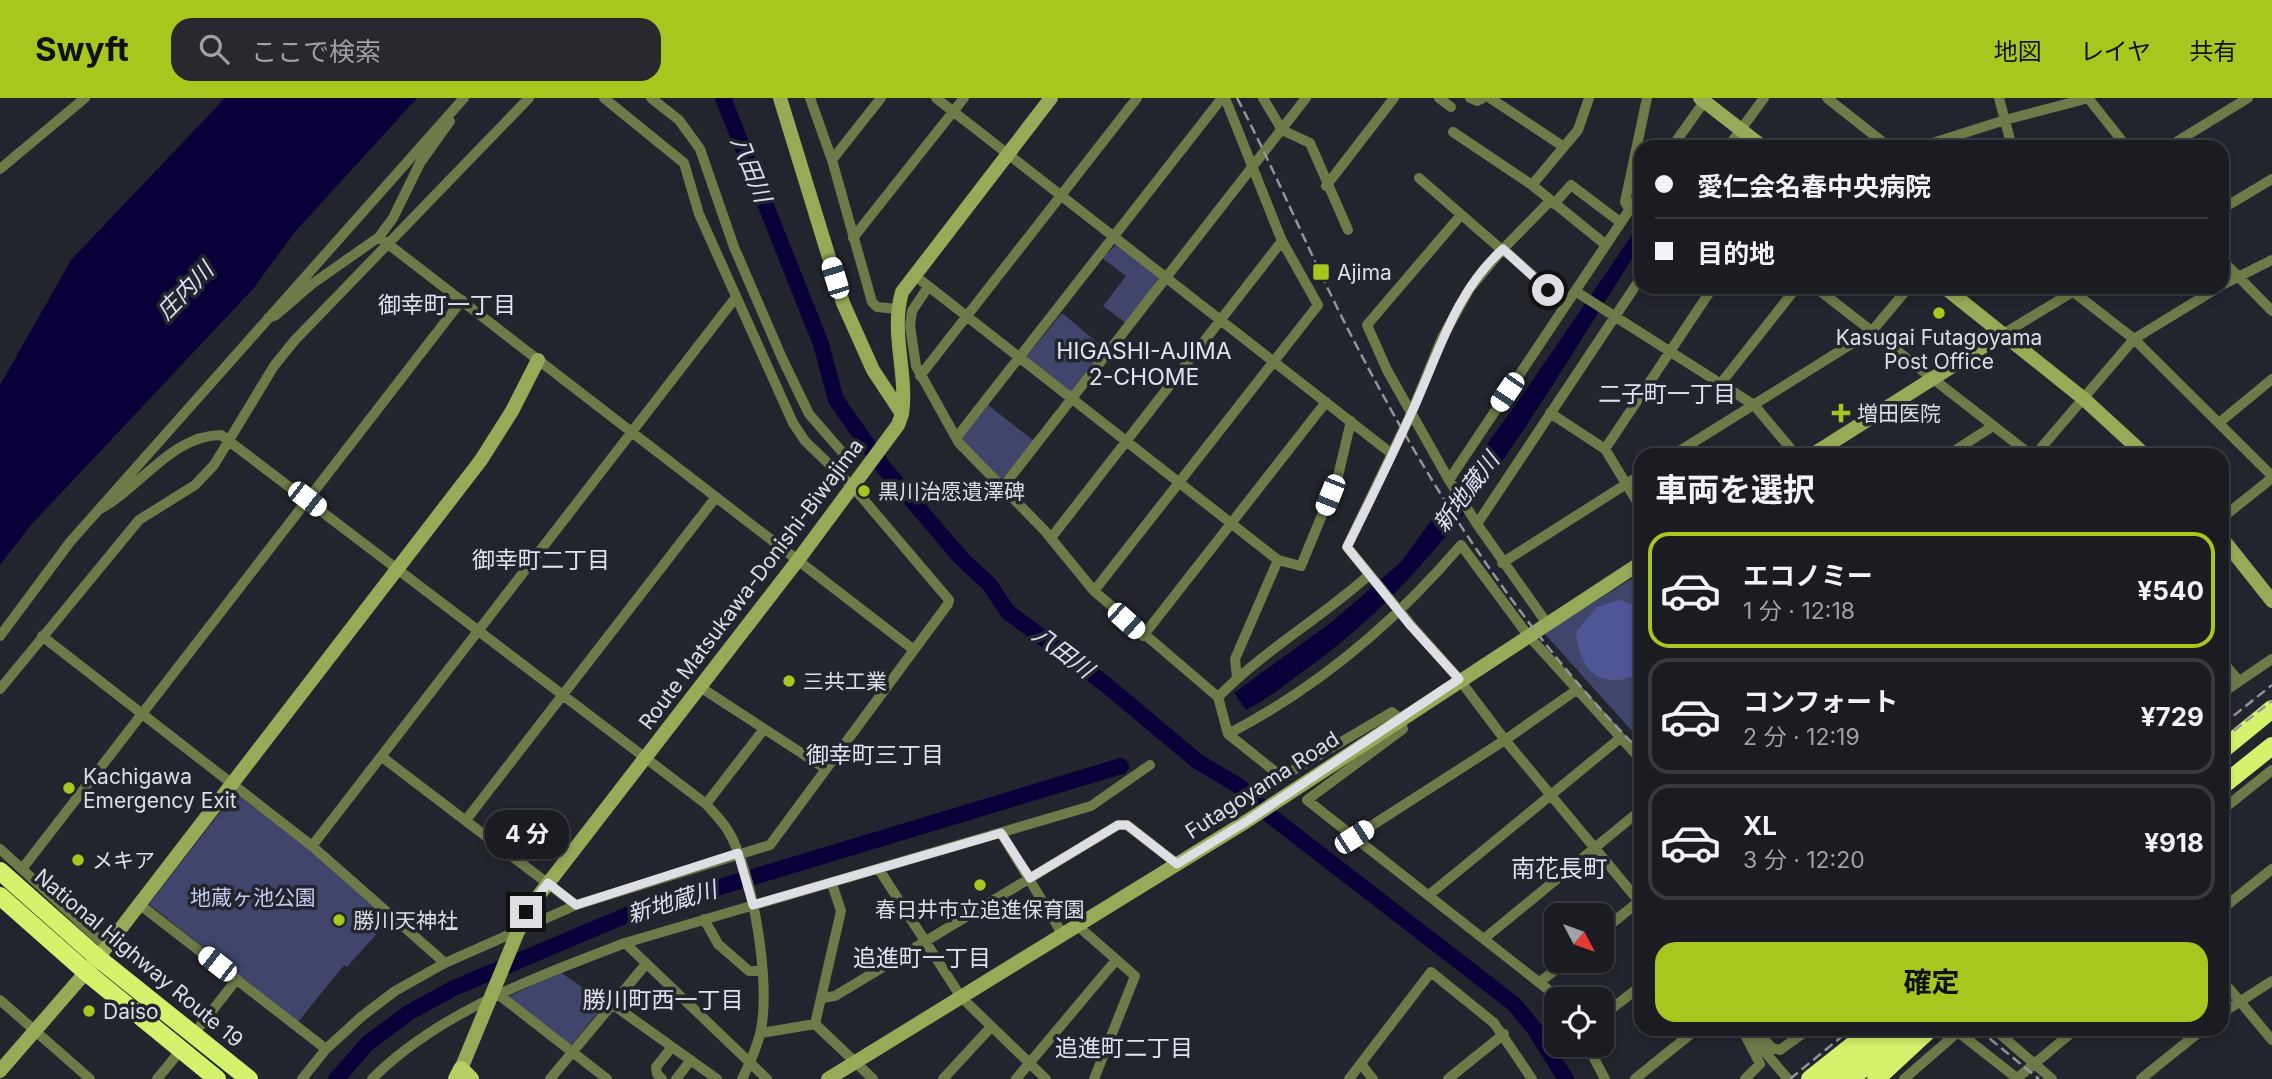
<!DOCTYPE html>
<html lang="ja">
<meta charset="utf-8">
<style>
:root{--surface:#1a1c22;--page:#27292f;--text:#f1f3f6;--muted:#9fa1a5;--line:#383a40;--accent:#a7c71e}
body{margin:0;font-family:Inter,"Noto Sans JP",sans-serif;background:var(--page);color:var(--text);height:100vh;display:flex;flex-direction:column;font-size:26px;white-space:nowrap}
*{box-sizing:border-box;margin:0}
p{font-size:23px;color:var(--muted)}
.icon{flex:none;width:38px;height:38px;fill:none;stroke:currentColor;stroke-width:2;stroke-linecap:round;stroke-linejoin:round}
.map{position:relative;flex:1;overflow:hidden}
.drawer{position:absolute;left:1634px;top:350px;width:595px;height:588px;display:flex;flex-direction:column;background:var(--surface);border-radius:21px;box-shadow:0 4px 10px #0003,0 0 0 2px var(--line)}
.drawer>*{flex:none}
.top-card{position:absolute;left:1634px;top:42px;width:595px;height:154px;border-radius:21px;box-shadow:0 4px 10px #0003,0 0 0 2px var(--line);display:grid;align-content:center;height:154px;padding:0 21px;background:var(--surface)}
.needle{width:46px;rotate:131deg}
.controls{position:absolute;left:1544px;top:805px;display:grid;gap:14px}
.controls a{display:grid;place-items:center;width:70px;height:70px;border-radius:14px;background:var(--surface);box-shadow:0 4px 10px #0003,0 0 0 2px var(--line);font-size:35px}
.end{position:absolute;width:32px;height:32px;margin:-16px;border:9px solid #dddfe5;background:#111;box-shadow:0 0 0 4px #111}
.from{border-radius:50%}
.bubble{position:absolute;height:49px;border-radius:21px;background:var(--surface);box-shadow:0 4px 10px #0003,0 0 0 2px var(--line);font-size:23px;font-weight:700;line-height:49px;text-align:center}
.car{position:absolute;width:21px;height:42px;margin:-21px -10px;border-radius:9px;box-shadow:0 0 5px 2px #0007;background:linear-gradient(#fff 24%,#345 0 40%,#fff 0 76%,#345 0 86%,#fff 0)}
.top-card b{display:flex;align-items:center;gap:24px;height:66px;font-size:26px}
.top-card b+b{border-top:2px solid var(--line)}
.top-card i{width:18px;height:18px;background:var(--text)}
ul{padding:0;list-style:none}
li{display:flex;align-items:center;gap:21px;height:116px;margin:0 14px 10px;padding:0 7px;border:4px solid var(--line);border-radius:21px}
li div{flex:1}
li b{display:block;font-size:26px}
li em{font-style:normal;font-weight:700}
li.selected{border-color:var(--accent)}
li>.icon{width:63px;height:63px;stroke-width:1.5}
h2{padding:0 21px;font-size:32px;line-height:84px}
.cta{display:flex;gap:14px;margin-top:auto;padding:14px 21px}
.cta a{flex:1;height:80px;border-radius:21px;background:var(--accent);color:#111;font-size:28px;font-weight:700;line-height:80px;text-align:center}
header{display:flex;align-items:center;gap:42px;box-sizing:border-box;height:98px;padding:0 35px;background:var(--accent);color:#111}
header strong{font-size:33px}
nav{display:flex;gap:38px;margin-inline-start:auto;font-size:24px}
.search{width:490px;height:63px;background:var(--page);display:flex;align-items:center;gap:18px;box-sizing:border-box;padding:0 24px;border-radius:21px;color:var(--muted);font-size:26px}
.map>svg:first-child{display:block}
</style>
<header>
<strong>Swyft</strong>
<div class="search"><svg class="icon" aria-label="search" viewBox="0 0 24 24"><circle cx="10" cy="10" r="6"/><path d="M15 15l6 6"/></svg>ここで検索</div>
<nav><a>地図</a><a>レイヤ</a><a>共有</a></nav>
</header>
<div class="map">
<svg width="2272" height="981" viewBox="0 0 2272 981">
<rect width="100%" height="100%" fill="#23252e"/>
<!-- green -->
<path fill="#40466b" d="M1117 146 1160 179 1126 225 1103 208 1126 178 1102 160Z
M1062 215 1104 250 1070 295 1025 260Z
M988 307 1034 343 1003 380 999 381 963 344 962 339Z
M1641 475V643L1544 535Z
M239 698 310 752 389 822 347 869 344 867 298 924 149 806 232 699Z
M560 874 603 903 604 907 572 946H568L508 899Z"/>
<!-- forest -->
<path fill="#4e5697" d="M1619 502 1641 509V575C1603 593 1580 576 1576 534L1597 509Z"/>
<!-- water -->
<path fill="#09003a" d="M225 0H417L294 135 253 191 31 427 0 467V287L71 162Z
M1641 124V147C1544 297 1459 460 1312 567 1290 582 1269 601 1246 612L1234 595 1333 523 1401 464 1519 302Z"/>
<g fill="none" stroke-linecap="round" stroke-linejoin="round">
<!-- river -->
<path stroke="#09003a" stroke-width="16" d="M723 0 821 246 836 302 884 370 962 461 989 486 1008 514 1105 586 1197 663 1239 688 1272 719 1514 906 1533 929 1566 981
M336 981 368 945 410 914 454 890 627 817 1121 668"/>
<!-- street -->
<path stroke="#6d7b48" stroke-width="10" d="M651 0 679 22 700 51 734 149 782 260 809 316 843 355
M810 0 832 62 872 204 877 209 897 211
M936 0 1392 356
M1263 0 1282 32 1310 45 1348 132
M1439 0 1451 9
M1470 0 1477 3 1483 0
M1490 0 1564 49
M1589 0 1578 32 1532 87 1606 147
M1827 0 1889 49
M1999 0 2012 49
M2088 0 2127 49
M1453 34 1532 87
M1672 49 1706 1
M1728 49 1764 0
M1920 49 2005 22 2089 0
M2168 49 2248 0
M832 62 881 0
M0 71 85 0
M1419 80 1502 152
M1326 88 1394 0
M1550 103 1502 152 1470 190 1442 240 1411 316 1347 449 1411 527 1459 581 1505 642 1642 807
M1554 106 1571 87 1620 124
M1629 111 1625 104 1647 0
M2222 111 2272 81
M1461 117 1367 227 1387 272 1449 382 1642 93
M379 139 393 120 420 65 450 23
M853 140 964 0
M1503 151 1565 206
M2222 162 2272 213
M914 177 1278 462
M2222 187 2272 162
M928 189 912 213 910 228 916 268 959 345 1045 433 1094 493 1218 599C1263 553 1321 520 1369 477
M1815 189 2031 357
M2067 189 2134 241 2272 378
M1575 193 1754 307 1796 357
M268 220 276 217 312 186 379 139 914 552
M2003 236 2081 189
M920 278 1137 0
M1721 285 1797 189
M1550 315 1605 351
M2220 324 2272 281
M956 340 1222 0
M1673 357 1872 233 1909 189
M1948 357 1993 328
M2035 357 2134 241 2219 189
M1449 382 1477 426
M1002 390 1306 0
M100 411C140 390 172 337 221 337L706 706C713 714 721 722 727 731 753 772 772 889 760 936 756 952 749 967 742 981
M1642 412 1605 351 1713 189
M2222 420 2272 380
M1051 440 1282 143
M1502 465 1642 376
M1094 493 1318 207 1282 143 1225 0
M1546 524 1477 426 1642 178
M0 538 70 444 464 0
M42 538 312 748 445 865
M1143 538 1326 304
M2222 563 2238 582
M1237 580 1235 561 1278 462 1301 468 1338 378 1351 323
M700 589 826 671
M0 591 139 422 195 387 214 367 274 268 295 242 529 0
M2222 595 2272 561
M1218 599 1228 636 1282 679 1392 614 1401 622 1403 631 1307 702 1560 901
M1228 636C1317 590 1396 523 1461 447L1527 536 1642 663
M382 659 576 807
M706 706 764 631
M2222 712 2272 672
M466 722 716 399
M1001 735 1063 837
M1354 739 1505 642 1575 593
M312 748 736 199
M0 751 106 848
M22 771 462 202
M880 773 961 899 1046 981
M1429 797 1619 641
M139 806 326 951
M2222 811 2272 771
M704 821 718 846 749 873H762
M1078 828 1135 878 1094 981
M1601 834 1642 801
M1485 840 1642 711
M625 845 767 981
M2222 882 2272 942
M1540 884 1566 863
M499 897 607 981
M822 900 835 898 1118 727H1127L1177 766
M0 902 90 981
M612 906 717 981
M2222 915 2272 883
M1601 919 1642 887
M815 926 873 981
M1742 931 1760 966 1745 981
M1745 931 1788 981
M1754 931 1772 950 1780 952 1809 931
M1994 931 2052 981
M761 935 815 926 841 813 832 786
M193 937 237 881
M1587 947 1605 981
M1361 966 1373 981
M157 981 181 952
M302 981 326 951 361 919 395 893 445 865 576 807 770 747 948 506 949 502 853 389 805 343 793 325 699 116 684 65 604 0
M372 981C440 913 537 879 625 845L1091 708 1150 667
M550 981 646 866
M662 981 657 976 656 969 672 949
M676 981 691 962
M943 981 991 929
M1016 981 1116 862
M1349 981 1431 874 1494 925 1532 981
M1448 981 1504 936
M1635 981 1697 931
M1904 981 1958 934 2018 981
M2016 981 2076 931
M2141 981 2203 931"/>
<!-- secondary -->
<path stroke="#96ab58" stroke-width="14" d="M1700 0 1763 49
M1944 189 2084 301 2145 357
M902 316C908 275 890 235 902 194L1051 0
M1812 357 2003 236
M2222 440 2272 503
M461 971 526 814 798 462 898 327 902 316 873 272 843 205 780 0
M0 973 98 860 481 362 512 313 538 262
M828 981 1247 723 1642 464"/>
<!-- primary -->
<path stroke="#b6d163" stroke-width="16" d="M456 981 461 971 471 981"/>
<!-- highway -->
<path stroke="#d3f36c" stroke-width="18" d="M2222 652 2272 611
M2222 688 2272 648
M0 773 98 860 249 981
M0 798 86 874 217 981
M1810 981 1873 931
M1830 981 1892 931
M1850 981 1912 931
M1876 981 1930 931"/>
<!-- rail -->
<path stroke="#93959c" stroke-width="2.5" stroke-dasharray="10 5" stroke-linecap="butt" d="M1237 0C1278 78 1311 160 1352 239 1430 390 1521 533 1642 655
M2222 627 2272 587
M2222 642 2272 603
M1978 931 2039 981
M1790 981 1851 931"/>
</g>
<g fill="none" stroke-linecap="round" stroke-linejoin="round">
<!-- route -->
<path stroke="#dddfe5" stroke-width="9" d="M526 814 548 785 576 807 738 755 753 807 1001 735 1030 780 1118 727H1127L1177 766 1247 723 1459 581 1410 527 1347 449C1369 405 1390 362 1410 318 1437 261 1454 194 1503 151L1548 192"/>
</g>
<!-- markers -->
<g fill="#a7c71e" stroke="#23252e" stroke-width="2.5">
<rect x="1312" y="165" width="18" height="18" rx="3.5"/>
<circle cx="1939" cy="215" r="7"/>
<path d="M1837.5 304.5h7v7h7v7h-7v7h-7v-7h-7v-7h7z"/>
<circle cx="864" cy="393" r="7"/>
<circle cx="789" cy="583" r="7"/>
<circle cx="69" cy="690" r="7"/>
<circle cx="78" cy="762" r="7"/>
<circle cx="980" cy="787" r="7"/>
<circle cx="339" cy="822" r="7"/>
<circle cx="89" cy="913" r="7"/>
</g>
<g text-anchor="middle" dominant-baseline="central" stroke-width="7" stroke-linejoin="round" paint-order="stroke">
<!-- poi labels -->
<g font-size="21" fill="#dddfe5" stroke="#23252e" text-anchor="start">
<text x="1337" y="174">Ajima</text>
<text x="1939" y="239" text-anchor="middle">Kasugai Futagoyama<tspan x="1939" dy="24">Post Office</tspan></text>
<text x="1857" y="315">増田医院</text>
<text x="878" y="393">黒川治愿遺澤碑</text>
<text x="803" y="583">三共工業</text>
<text x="83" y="678">Kachigawa<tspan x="83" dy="24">Emergency Exit</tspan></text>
<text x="92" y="762">メキア</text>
<text x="980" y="811" text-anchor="middle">春日井市立追進保育園</text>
<text x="353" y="822">勝川天神社</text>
<text x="103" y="913">Daiso</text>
</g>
<!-- street labels -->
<g font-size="21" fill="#dddfe5" stroke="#23252e">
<text transform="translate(751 486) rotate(-53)">Route Matsukawa-Donishi-Biwajima</text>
<text transform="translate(1262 687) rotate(-33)">Futagoyama Road</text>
<text transform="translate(139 860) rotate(40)">National Highway Route 19</text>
</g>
<!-- park labels -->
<g font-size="21" fill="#c2caf0" stroke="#23252e">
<text x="253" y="799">地蔵ヶ池公園</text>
</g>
<!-- water labels -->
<g font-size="23" font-style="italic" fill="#dce0f3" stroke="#23252e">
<text transform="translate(751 71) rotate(68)">八田川</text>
<text transform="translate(185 193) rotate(-46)">庄内川</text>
<text transform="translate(1466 394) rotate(-53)">新地蔵川</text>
<text transform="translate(1063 554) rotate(37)">八田川</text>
<text transform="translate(672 804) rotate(-17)">新地蔵川</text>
</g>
<!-- neighbourhood labels -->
<g font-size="23" fill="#e1e4f0" stroke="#23252e">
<text x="447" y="207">御幸町一丁目</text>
<text x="1144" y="253">HIGASHI-AJIMA<tspan x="1144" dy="26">2-CHOME</tspan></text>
<text x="1667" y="296">二子町一丁目</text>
<text x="541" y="462">御幸町二丁目</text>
<text x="875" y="657">御幸町三丁目</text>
<text x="922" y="860">追進町一丁目</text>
<text x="663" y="902">勝川町西一丁目</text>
<text x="1124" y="950">追進町二丁目</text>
</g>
<!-- quarter labels -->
<g font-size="24" fill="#e1e4f0" stroke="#23252e">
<text x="1559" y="770">南花長町</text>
</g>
</g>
</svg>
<div class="controls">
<a><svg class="needle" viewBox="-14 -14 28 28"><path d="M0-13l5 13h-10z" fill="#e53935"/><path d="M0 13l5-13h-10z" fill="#9fa1a5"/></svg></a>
<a><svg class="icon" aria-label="locate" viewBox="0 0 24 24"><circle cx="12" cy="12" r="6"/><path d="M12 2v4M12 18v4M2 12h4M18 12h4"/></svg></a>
</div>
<i class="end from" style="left:1548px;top:192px"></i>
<i class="end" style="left:526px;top:814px"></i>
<div class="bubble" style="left:485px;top:712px;width:84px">4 分</div>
<i class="car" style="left:835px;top:180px;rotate:343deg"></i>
<i class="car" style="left:1507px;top:294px;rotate:214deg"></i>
<i class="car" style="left:1330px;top:397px;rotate:202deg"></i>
<i class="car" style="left:307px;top:401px;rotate:128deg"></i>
<i class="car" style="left:1126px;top:523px;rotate:132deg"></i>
<i class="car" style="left:1354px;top:739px;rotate:57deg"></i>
<i class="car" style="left:217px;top:866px;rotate:308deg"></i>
<div class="top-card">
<b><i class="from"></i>愛仁会名春中央病院</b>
<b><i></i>目的地</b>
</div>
<section class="drawer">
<h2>車両を選択</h2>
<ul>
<li class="selected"><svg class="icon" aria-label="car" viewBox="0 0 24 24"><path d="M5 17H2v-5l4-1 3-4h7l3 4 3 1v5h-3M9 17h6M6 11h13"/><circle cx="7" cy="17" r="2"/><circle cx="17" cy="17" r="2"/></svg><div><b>エコノミー</b><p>1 分 · 12:18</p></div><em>¥540</em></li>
<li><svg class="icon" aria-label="car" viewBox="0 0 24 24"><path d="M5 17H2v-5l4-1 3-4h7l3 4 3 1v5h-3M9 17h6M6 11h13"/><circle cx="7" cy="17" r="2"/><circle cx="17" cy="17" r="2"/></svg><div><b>コンフォート</b><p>2 分 · 12:19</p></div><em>¥729</em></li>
<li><svg class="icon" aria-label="car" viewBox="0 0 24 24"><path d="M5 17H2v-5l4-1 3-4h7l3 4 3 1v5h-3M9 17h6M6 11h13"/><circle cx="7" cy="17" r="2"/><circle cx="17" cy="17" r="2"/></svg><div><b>XL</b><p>3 分 · 12:20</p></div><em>¥918</em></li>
</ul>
<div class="cta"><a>確定</a></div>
</section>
</div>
